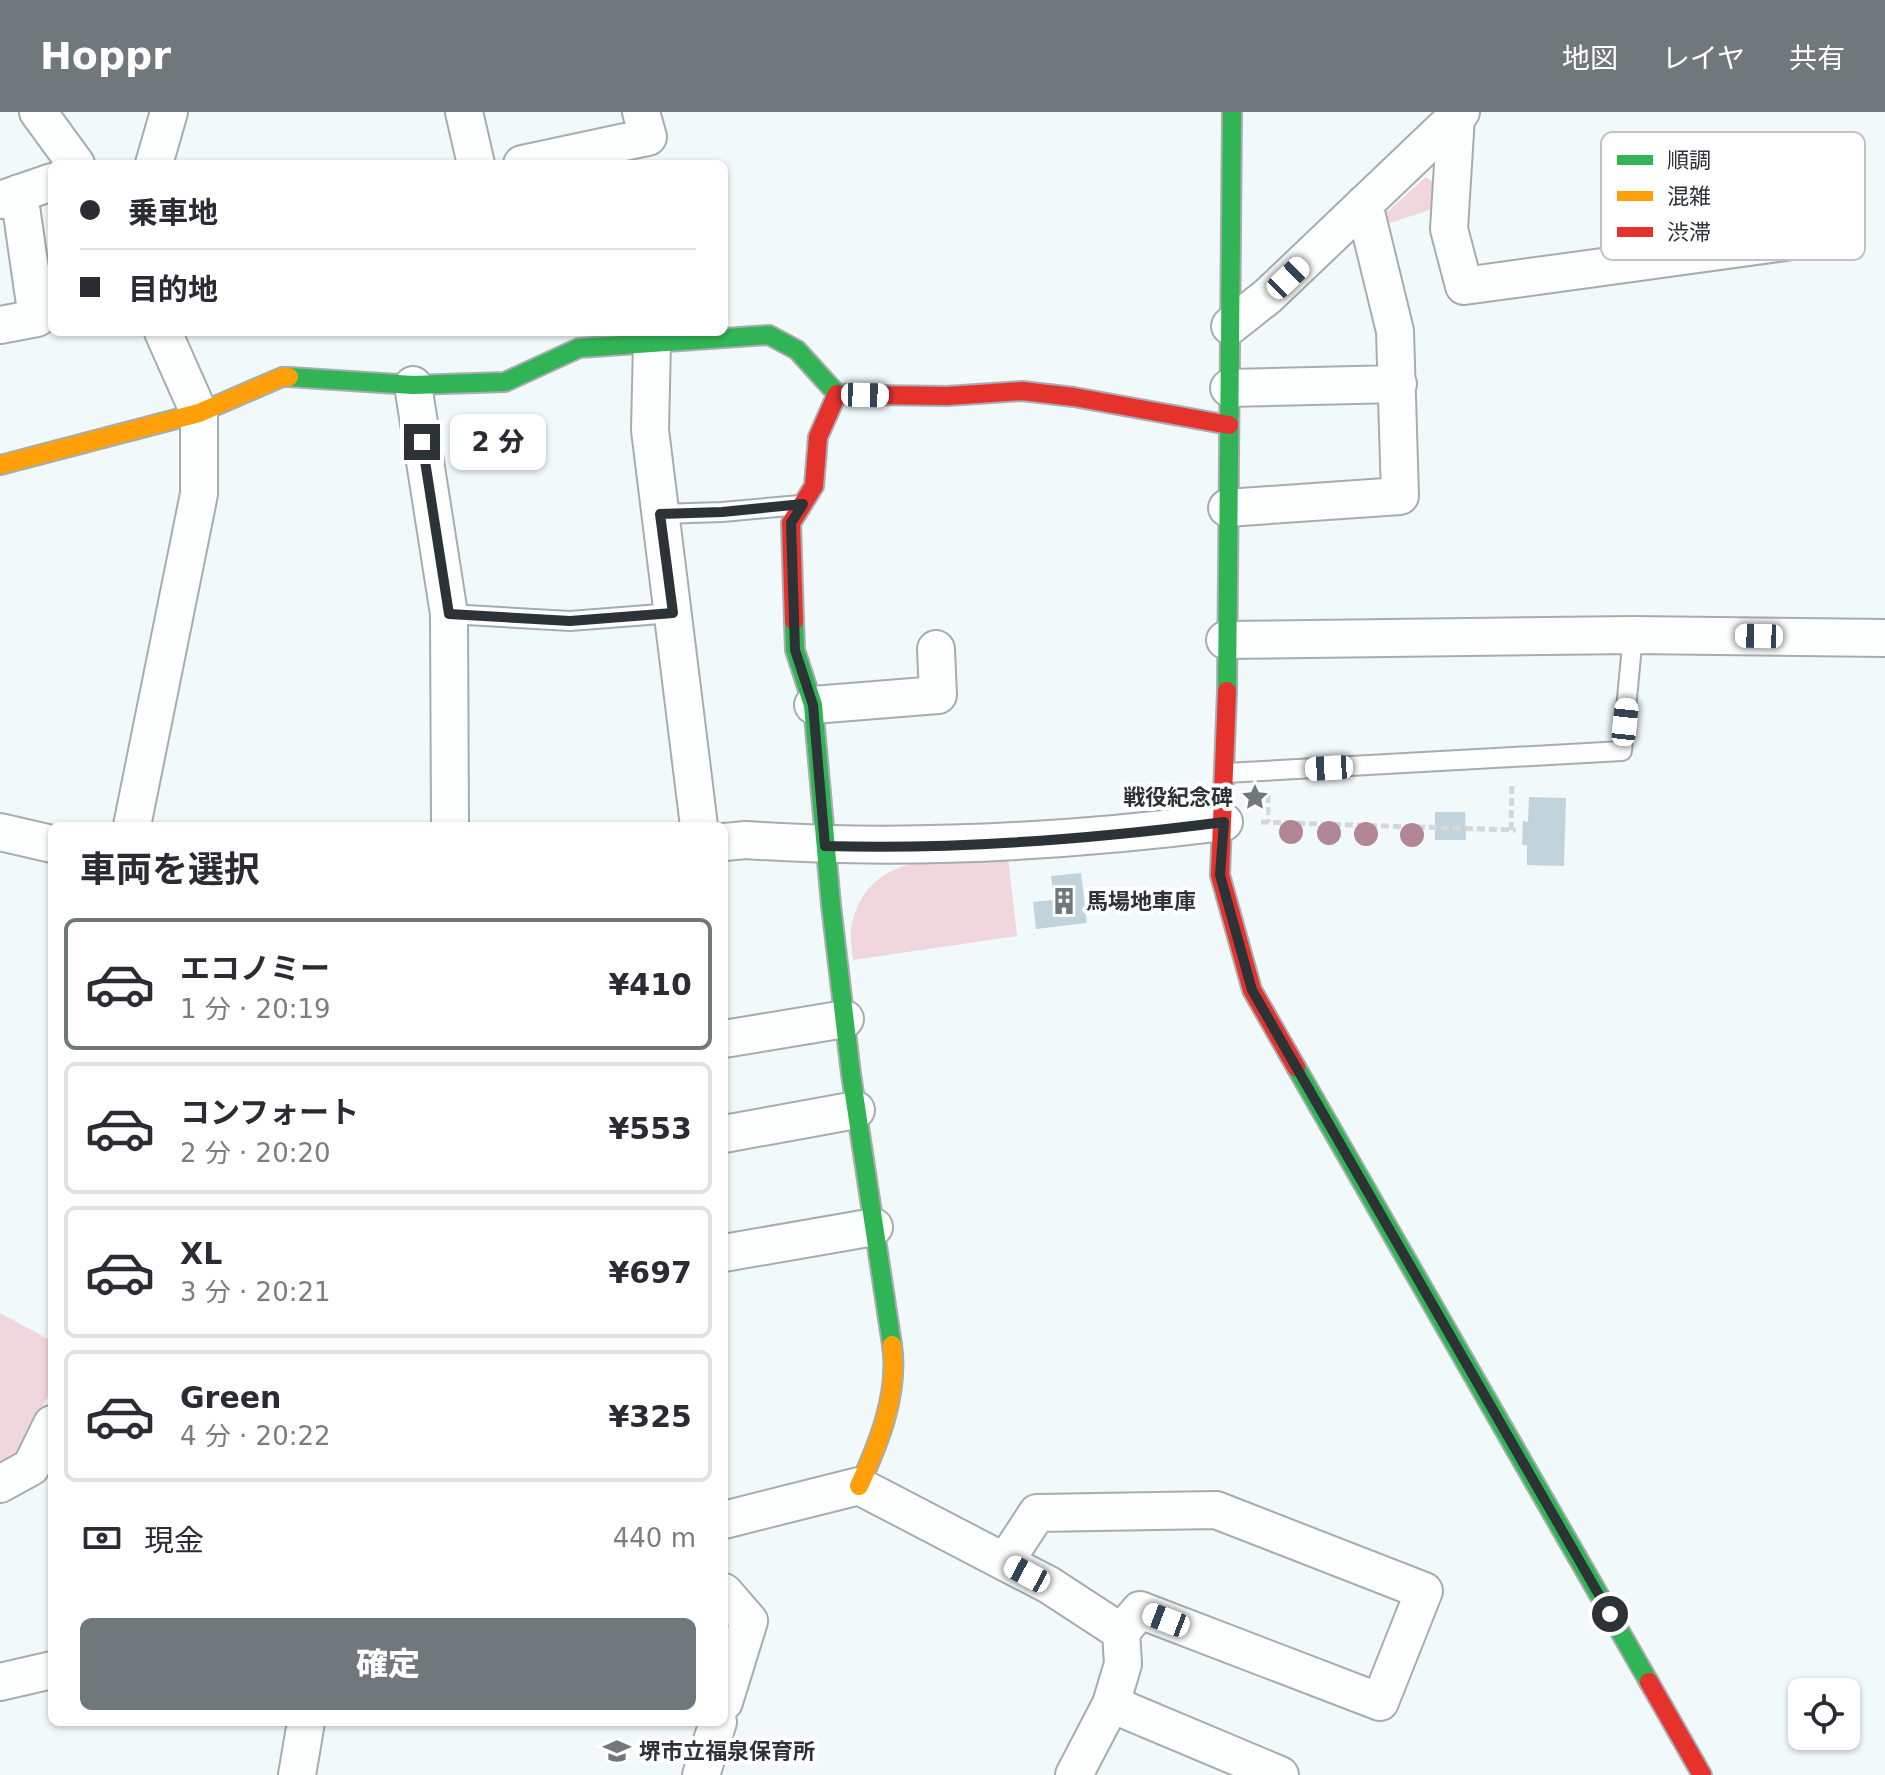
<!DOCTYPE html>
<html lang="ja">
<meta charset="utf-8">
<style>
:root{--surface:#fff;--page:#f7f7f7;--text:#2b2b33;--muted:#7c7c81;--line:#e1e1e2;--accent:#71787b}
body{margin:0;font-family:"DejaVu Sans","Noto Sans JP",sans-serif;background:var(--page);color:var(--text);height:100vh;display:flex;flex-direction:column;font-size:30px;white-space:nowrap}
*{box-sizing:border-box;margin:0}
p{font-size:26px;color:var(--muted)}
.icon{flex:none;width:44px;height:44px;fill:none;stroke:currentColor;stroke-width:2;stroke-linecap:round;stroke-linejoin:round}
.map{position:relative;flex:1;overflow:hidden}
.details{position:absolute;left:48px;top:710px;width:680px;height:904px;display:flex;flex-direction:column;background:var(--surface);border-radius:12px;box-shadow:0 2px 6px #0004}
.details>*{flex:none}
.banner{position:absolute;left:48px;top:48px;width:680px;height:176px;border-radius:12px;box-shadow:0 2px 6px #0004;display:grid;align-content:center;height:176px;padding:0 32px;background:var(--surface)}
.tools{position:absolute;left:1788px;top:1566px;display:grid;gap:16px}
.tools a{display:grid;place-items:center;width:72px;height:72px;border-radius:12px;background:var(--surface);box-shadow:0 2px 6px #0004;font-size:40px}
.end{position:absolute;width:36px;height:36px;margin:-18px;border:10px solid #2c3336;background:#fff;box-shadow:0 0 0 4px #fff}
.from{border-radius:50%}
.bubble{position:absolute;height:56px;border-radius:12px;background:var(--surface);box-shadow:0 2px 6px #0004;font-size:26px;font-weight:800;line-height:56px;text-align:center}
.car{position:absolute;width:24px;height:48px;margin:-24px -12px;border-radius:10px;box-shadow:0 0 6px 2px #0007;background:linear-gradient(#fff 24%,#345 0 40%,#fff 0 76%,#345 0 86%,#fff 0)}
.banner b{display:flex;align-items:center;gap:28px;height:76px;font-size:30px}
.banner b+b{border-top:2px solid var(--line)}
.banner i{width:20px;height:20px;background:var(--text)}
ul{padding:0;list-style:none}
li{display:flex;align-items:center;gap:24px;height:132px;margin:0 16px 12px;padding:0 16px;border:4px solid var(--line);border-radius:12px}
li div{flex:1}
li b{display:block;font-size:30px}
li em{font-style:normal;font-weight:800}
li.on{border-color:var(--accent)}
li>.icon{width:72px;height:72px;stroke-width:1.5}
h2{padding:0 32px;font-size:36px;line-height:96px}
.pay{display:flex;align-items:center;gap:20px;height:88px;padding:0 32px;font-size:30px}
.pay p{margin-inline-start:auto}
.primary-button{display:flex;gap:16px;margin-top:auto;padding:16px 32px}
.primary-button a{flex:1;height:92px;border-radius:12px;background:var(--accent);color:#fff;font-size:32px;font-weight:800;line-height:92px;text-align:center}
header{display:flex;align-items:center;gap:48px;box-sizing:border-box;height:112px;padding:0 40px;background:var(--accent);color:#fff}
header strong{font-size:38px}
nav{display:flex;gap:44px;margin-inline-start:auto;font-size:28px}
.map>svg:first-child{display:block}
</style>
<header>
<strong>Hoppr</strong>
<nav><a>地図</a><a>レイヤ</a><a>共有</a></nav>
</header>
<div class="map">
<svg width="1885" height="1663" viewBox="0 0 1885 1663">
<rect width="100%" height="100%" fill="#f2f9fb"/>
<!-- green -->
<path fill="#efd7dd" d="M1426 65 1437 73 1438 87 1432 97 1390 111 1385 102Z
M1008 745 1017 824 853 848C852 837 849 822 852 811 871 736 947 749 1008 745Z
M0 1201 52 1229V1277L16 1342 0 1352Z"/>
<!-- building -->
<path fill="#c2d4db" d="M1529 685 1566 686 1564 754 1527 753V733H1522L1523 709 1528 710Z
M1435 700H1465L1466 728H1435Z
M1081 761 1087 811 1036 817 1033 790 1054 788 1051 764Z"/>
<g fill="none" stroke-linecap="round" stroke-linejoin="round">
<!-- lane casing -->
<g stroke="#a7adaf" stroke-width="22">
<path id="lane" d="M660 402 722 400 800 393
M449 502 570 509 673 501
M1226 661 1622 639 1633 523"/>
</g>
<!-- street casing -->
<g stroke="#a7adaf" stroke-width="40">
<path id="street" d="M38 0 76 52
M464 0 476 52
M1456 4 1449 117 1464 174 1807 127
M154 52 169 0
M522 52 648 25 641 0
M0 88 52 70
M0 213 37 206 19 81
M1230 214 1268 184 1461 0
M652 231 650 318 699 714
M413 273 449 502 450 714
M1229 276 1398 272
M1227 396 1400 384 1395 219 1364 92
M1225 528 1633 523 1885 526
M813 593 938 583 936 537
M132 714 199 382V301L163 220
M0 720 52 732
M724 730 746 728C906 739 1065 730 1224 710
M724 927 845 907
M724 1022 856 998
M724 1141 874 1115
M0 1372 31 1355 52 1312
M724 1408 859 1374 1049 1473 1121 1520 1123 1552 1111 1592 1074 1663
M1005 1450 1037 1401 1216 1398 1424 1479 1380 1590 1140 1498 1121 1520
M724 1480 749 1509 724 1590
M0 1570 52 1558
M1111 1592 1280 1663
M297 1663 306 1610
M701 1663 718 1610"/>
</g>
<!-- fast casing -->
<g stroke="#a7adaf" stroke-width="22">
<path id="fast" d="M289 265 413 273 505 270 579 236 769 223 797 238 837 282 874 283
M794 509 795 538 813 593 831 793 851 962 892 1233
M1227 579 1232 0
M1296 955 1649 1570"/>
</g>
<!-- slow casing -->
<g stroke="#a7adaf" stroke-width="22">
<path id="slow" d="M0 353 199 301 282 265H289
M859 1374C879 1331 899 1281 892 1233"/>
</g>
<!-- jam casing -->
<g stroke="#a7adaf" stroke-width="22">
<path id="jam" d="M874 283 947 284 1022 279 1074 285 1229 313
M794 509 791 411 814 374 818 325 837 282
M1227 579 1220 763 1252 878 1296 955
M1649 1570 1702 1663"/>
</g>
<!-- path -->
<path stroke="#d6d8d8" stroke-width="5" stroke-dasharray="8 4" stroke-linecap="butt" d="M1268 683V710
M1261 710 1516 718
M1511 718 1512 670"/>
<!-- lane -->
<use href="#lane" stroke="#fdfefe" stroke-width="18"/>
<!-- street -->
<use href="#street" stroke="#fdfefe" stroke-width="36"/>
<!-- fast -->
<use href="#fast" stroke="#30b455" stroke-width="18"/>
<!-- slow -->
<use href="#slow" stroke="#ff9f0a" stroke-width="18"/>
<!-- jam -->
<use href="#jam" stroke="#e5322d" stroke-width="18"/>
</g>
<!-- trees -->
<g fill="#b18795">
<circle cx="1291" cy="720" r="12"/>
<circle cx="1329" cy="721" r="12"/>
<circle cx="1366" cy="722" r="12"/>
<circle cx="1412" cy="723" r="12"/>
</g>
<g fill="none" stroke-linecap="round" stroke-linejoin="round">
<!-- route -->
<path stroke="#2c3336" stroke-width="10" d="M422 330 449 502 570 509 673 501 660 402 722 400 803 392 791 411 795 538 813 593 825 734C958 738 1093 727 1224 710L1220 763 1252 878 1610 1502"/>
</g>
<!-- icons -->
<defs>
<g id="sight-bare" transform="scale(2.16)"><path d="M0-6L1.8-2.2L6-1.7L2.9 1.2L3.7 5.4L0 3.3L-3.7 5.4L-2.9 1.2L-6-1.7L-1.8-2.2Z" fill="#71787b" stroke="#fff" stroke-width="2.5" paint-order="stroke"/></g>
<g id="building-bare" transform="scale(2.16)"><path d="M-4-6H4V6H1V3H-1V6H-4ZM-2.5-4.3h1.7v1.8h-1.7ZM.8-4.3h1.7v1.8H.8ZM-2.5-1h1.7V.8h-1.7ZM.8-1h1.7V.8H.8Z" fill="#71787b" stroke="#fff" stroke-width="2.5" paint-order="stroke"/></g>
<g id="school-bare" transform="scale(2.16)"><path d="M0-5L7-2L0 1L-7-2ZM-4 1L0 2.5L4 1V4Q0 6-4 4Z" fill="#71787b" stroke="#fff" stroke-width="2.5" paint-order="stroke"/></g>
</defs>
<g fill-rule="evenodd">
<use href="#sight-bare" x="1255" y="685"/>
<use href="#building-bare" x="1064" y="789"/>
<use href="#school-bare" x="617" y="1639"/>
</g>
<g text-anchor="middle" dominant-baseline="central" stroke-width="8" stroke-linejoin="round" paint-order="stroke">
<!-- poi labels -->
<g font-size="22" font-weight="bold" fill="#2c3336" stroke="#fff" text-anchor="start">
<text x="1233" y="685" text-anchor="end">戦役紀念碑</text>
<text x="1086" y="789">馬場地車庫</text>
<text x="639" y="1639">堺市立福泉保育所</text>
</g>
</g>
<!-- legend -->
<rect x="1601" y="20" width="264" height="128" rx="12" fill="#fff" stroke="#c0c2c3" stroke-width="2"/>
<rect x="1617" y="43" width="36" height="10" fill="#30b455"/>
<rect x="1617" y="79" width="36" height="10" fill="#ff9f0a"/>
<rect x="1617" y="115" width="36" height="10" fill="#e5322d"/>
<g font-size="22" fill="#2c3336">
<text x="1667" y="56">順調</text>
<text x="1667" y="92">混雑</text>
<text x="1667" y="128">渋滞</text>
</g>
</svg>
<div class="tools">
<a><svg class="icon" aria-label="locate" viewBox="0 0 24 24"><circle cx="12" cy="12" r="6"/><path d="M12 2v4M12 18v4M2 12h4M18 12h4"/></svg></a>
</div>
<i class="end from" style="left:1610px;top:1502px"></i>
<i class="end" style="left:422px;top:330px"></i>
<div class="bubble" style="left:450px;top:302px;width:96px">2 分</div>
<i class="car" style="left:1288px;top:166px;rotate:46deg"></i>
<i class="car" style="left:865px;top:283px;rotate:91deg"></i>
<i class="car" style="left:1759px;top:524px;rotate:271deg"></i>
<i class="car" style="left:1625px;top:610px;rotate:6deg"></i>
<i class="car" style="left:1329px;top:656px;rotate:267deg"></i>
<i class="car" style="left:1027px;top:1462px;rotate:298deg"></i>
<i class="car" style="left:1166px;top:1508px;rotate:291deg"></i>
<div class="banner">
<b><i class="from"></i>乗車地</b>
<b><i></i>目的地</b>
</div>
<section class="details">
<h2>車両を選択</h2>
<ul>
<li class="on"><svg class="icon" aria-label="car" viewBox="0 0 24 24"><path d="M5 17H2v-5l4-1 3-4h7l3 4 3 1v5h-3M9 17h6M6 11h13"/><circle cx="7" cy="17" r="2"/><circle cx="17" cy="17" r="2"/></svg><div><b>エコノミー</b><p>1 分 · 20:19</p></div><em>¥410</em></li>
<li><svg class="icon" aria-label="car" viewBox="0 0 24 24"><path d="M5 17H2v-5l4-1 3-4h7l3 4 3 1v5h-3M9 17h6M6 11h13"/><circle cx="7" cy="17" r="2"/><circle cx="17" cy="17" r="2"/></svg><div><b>コンフォート</b><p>2 分 · 20:20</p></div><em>¥553</em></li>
<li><svg class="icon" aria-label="car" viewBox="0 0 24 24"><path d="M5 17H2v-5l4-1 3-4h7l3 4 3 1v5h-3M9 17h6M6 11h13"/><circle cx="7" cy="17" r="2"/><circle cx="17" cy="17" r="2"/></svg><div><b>XL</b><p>3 分 · 20:21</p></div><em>¥697</em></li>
<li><svg class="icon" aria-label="car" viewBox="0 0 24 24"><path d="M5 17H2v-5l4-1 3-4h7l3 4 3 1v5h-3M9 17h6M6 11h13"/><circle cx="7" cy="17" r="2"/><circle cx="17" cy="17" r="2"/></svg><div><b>Green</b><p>4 分 · 20:22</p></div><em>¥325</em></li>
</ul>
<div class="pay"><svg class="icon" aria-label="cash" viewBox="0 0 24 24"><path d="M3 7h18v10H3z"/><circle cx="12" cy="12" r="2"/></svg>現金<p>440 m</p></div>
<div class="primary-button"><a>確定</a></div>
</section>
</div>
